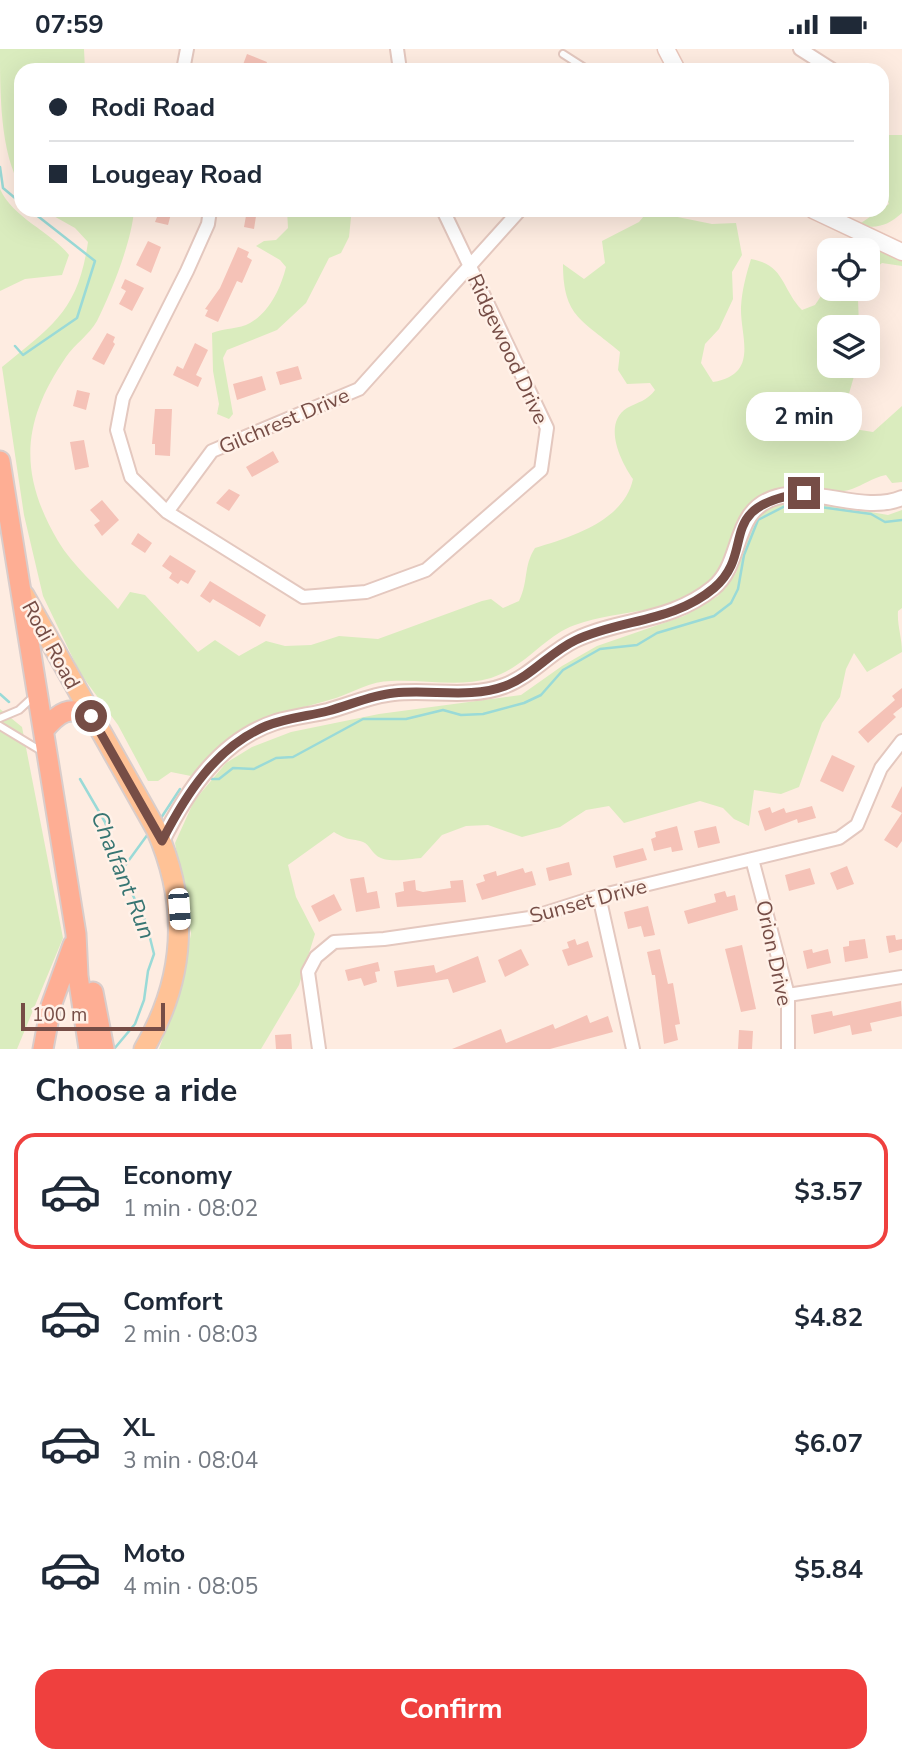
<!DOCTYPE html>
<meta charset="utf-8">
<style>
:root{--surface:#fff;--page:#f2f2f3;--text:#1f2937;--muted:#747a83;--line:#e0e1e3;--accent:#ef403e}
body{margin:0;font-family:"Nunito Sans",sans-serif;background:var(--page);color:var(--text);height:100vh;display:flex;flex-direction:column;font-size:26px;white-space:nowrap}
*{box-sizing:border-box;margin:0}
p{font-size:23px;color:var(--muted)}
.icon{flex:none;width:38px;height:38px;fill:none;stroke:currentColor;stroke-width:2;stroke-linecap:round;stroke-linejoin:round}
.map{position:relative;height:1000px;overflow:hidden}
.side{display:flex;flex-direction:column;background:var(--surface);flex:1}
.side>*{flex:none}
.hud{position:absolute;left:14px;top:14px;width:875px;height:154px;border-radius:21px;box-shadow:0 7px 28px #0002;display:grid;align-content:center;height:154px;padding:0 35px;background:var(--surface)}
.fabs{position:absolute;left:817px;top:189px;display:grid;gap:14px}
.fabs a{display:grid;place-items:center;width:63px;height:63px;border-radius:14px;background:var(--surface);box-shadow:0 7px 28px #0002;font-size:35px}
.scale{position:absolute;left:21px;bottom:18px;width:144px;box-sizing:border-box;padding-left:7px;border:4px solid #764d46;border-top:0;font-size:19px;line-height:24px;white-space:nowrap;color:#764d46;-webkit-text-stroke:5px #fff1e8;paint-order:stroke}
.end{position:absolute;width:32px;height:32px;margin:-16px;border:9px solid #764d46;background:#fff;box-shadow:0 0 0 4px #fff}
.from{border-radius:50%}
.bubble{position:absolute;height:49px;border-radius:21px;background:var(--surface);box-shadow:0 7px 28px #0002;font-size:23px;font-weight:700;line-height:49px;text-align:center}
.car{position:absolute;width:21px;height:42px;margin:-21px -10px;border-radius:9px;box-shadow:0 0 5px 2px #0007;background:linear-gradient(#fff 24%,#345 0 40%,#fff 0 76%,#345 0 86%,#fff 0)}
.hud b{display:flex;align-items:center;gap:24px;height:66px;font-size:26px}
.hud b+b{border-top:2px solid var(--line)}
.hud i{width:18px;height:18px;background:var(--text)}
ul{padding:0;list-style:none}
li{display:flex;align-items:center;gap:21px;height:116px;margin:0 14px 10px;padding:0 21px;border:4px solid transparent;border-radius:21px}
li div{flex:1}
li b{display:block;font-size:26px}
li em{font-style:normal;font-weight:700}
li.on{border-color:var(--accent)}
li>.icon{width:63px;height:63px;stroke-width:1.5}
h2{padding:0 35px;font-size:32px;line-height:84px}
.primary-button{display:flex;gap:14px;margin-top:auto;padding:14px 35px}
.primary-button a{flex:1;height:80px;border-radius:21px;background:var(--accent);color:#fff;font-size:28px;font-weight:700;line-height:80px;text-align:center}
.status{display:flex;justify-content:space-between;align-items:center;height:49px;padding:0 35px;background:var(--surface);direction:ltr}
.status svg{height:19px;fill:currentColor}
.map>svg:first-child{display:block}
</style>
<div class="status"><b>07:59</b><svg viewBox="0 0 49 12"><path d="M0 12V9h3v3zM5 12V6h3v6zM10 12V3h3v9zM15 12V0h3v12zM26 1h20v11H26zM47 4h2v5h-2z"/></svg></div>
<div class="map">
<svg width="902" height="1000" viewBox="0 0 902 1000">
<rect width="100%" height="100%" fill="#feece1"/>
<!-- green -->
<path fill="#daecbe" d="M0 0H84L85 21H21V138C0 104 0 43 0 0Z
M882 86H902V164C887 177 877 180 858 176L889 155 882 134Z
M0 140C13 169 50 182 69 206L62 226 25 230 0 242Z
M43 161H134C132 192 111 244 97 272 89 286 75 295 66 308 22 372 18 424 58 492 72 516 99 539 118 560L130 543 145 546 198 603 215 591 239 607 266 592 285 597 311 596 339 587 378 590 482 552 491 550 503 559 519 552C529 531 523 518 535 499 571 488 624 472 633 430 621 413 602 375 627 359 638 353 647 352 655 341L650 334 627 335 618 321 620 303C583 271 563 269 563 215L584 230 605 214 602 192 639 173 648 162 712 175 736 174 742 206 732 223 733 250 719 280 705 295 701 314 713 333C760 325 740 288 741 258 742 241 746 226 751 210 785 216 781 239 802 261L815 256 829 235 830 240H862L858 250 859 278H830V317H857L848 348 839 363 854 380 873 383 902 357V433L892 434 886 426C871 429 864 436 852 440 826 449 795 430 769 443 721 466 737 506 713 528 669 569 624 558 575 576 544 587 527 617 491 629 458 639 424 630 391 632 371 632 354 643 336 649 268 669 239 670 191 727L171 723 158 732H148L118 676 80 624 43 547 24 466 2 318C53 276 78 262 88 193L75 179Z
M287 161H347L351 168 349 188 341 204 329 209 306 254 277 281 227 301 223 309 233 365 229 370 217 365 219 355 213 322 212 284C223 279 240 280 250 274 270 263 281 238 286 218L280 211 256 197 264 192 276 191 288 179Z
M860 191 902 209V217L882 214 868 225V201H851L853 195Z
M796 450 888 466 902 461V559L898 562C897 577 902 588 902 603L867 623 854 604 846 620 840 648 822 674 799 738 781 745 754 741 749 777 734 770 723 759 700 752 624 774 609 757 586 761 560 778 522 788 488 776 466 777 442 786 421 809C409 810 386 815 376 806 370 801 369 794 360 792 347 789 347 791 334 783L288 816 296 848 315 885 299 936 261 1000H159L182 936 191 884 175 794 194 752 226 714 252 698 291 683 379 665 521 646 562 617 597 597 684 567 718 547 736 524 749 479 765 461Z
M0 660 22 678 63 889 17 1000H0Z"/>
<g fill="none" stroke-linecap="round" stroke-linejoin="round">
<!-- stream -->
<path stroke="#9adad7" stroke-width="2.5" d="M0 118 3 139 21 154
M15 297 23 306 77 269 95 212 30 161
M0 645 9 653
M80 730 105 773 121 822 146 873 154 905 148 922 144 951 135 975 114 1000
M212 730H219L233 719 254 720 276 709 293 708 363 670H406L443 661 461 666 483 665 524 654 541 646 563 621 600 600 637 596 657 584 714 567 731 554 738 540 744 506 758 471 791 454 871 465 885 473 902 471
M159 772 180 740
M121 822 148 785"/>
</g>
<!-- building -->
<path fill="#f5c2b7" d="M247 5 267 13 264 21H241Z
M140 161H172L168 176 155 173 157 168 140 164Z
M247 161H257L254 180 244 178Z
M148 192 161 198 151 224 136 216Z
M238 198 249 203 247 208 252 211 242 234 237 232 218 273 205 267 208 261 205 260 220 239Z
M125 230 144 239 132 262 119 255 126 242 121 239Z
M107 284 115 288 113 293 115 295 104 316 92 310Z
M195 294 208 301 196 326 202 329 198 338 173 326 177 317 183 320Z
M298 317 302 330 280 336 276 323Z
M262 327 266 341 237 351 233 335Z
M77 341 90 344 86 361 73 357Z
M155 360H172L170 407 155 406V395H152Z
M84 391 89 418 75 421 70 393Z
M273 402 279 413 252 428 246 418Z
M229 440 240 446 229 462 216 454Z
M102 451 119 471 102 487 94 476 100 472 90 461Z
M138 484 152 494 145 504 131 495Z
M170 506 196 522 188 535 181 531 178 535 169 529 172 524 162 517Z
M210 532 266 566 260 578 213 550 210 554 200 547Z
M902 639V658L893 665 896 668 868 694 858 683 895 651 892 647Z
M832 706 855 717 843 743 820 732Z
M902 737V792L897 799 884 791 902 764 891 758Z
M812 757 816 769 798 774 797 770 765 782 758 762 770 758 772 764 784 759 786 764Z
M677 777 683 801 672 803 671 798 654 802 651 790 656 788 655 783Z
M716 777 720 794 698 799 694 782Z
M643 799 647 811 616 819 613 807Z
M569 813 572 826 549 832 546 819Z
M847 817 854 835 837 841 830 824Z
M523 819 525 824 532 822 536 836 482 851 476 835 485 832 483 826 496 822 497 827Z
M810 819 815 835 789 842 785 826Z
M364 828 367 844 377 842 380 859 356 863 350 830Z
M415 831 416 841 423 843 451 839 450 832 463 831 466 853 397 858 395 844 404 842 403 833Z
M725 842 727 848 735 846 738 861 688 875 684 862 716 853 714 845Z
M334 845 342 861 319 873 311 857Z
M648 857 655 886 644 888 641 877 628 880 624 863Z
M895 886 896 891 902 890V901L889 904 886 887Z
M575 890 577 896 588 892 593 908 568 917 562 901 569 899 567 893Z
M865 890 868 909 845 913 843 898 849 897V892Z
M742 896 756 960 741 963 725 900Z
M521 900 529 916 505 928 498 911Z
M660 900 668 935 673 934 680 975 675 976 678 991 664 995 655 926H652L647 903Z
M812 900 813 904 828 900 831 914 807 920 803 902Z
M478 907 486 933 453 944 448 930 397 938 394 922 434 916 436 924Z
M378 913 380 922 375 923 377 933 364 937 361 929 348 932 345 921Z
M901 952 902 967 870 974 872 982 852 986 850 976 814 985 811 966 832 962 833 967Z
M587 966 590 974 608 967 613 983 550 1000H452L501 980 506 994 553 975 555 980Z
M739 981 753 982 752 1000H738Z
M291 985 292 1000H276L275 986Z"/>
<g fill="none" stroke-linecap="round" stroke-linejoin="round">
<!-- service casing -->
<g stroke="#e4c8bf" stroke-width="10">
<path id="service" d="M563 5 588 21
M0 669 19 661 33 648
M0 677 43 703"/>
</g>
<!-- minor casing -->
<g stroke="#e4c8bf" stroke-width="16">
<path id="minor" d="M397 0 400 21
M800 0 833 21
M183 21 187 0
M210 161 208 175 187 222 123 349 117 381 131 428 167 463 303 548 366 543 426 521 541 421 547 379 443 161
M167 463 212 402 359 340 520 161
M752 810 788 946V1000
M599 847 633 1000
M788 946 902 928
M319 1000 308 923 316 908 334 893 384 890 530 869 599 847 839 789 857 776 881 719 902 692"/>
</g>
<!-- tertiary casing -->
<g stroke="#e4c8bf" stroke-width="18">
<path id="tertiary" d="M162 792C187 742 220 691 276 673 293 668 311 666 328 662 350 656 371 646 394 644 430 640 469 650 504 637 531 627 550 603 575 591 621 569 670 574 713 539 744 514 731 460 777 448 818 437 863 465 902 449"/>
</g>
<!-- secondary casing -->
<g stroke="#eac7bc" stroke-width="19">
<path id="secondary" d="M666 0 677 21
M813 161 902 203"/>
</g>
<!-- primary casing -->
<g stroke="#d9cdcb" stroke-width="23">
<path id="primary" d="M24 546 156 780C189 855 186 929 144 1000"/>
</g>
<!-- trunk casing -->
<g stroke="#d9cdcb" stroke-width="23">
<path id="trunk" d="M0 412 76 885 78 927 89 1000
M44 681C58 664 70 655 91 668
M93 943 104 1000
M43 1000 51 957 73 896"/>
</g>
<!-- service -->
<use href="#service" stroke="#fff" stroke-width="6"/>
<!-- minor -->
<use href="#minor" stroke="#fff" stroke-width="12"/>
<!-- tertiary -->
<use href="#tertiary" stroke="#fff" stroke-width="14"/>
<!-- secondary -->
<use href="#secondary" stroke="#fff" stroke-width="16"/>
<!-- primary -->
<use href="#primary" stroke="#ffc296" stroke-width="19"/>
<!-- trunk -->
<use href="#trunk" stroke="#feae94" stroke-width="19"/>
</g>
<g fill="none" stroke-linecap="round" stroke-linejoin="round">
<!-- route -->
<path stroke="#764d46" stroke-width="9" d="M91 667 162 792C186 745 216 698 266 677 286 669 308 667 328 662 350 656 372 646 394 644 431 640 470 650 505 637 532 627 550 603 576 591 621 570 674 573 714 539 758 501 712 457 804 444"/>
</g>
<g text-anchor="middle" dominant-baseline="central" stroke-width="5" stroke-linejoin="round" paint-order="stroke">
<!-- street labels -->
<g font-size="21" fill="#764d46" stroke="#fff1e8">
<text transform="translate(508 300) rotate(65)">Ridgewood Drive</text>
<text transform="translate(284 372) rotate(-23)">Gilchrest Drive</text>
<text transform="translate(51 596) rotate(61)">Rodi Road</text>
<text transform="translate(588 852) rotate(-15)">Sunset Drive</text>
<text transform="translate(774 904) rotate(78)">Orion Drive</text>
</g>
<!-- water labels -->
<g font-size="23" font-style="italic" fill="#377572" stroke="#fff1e8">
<text transform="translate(123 826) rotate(68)">Chalfant Run</text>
</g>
</g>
</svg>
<div class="fabs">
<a><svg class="icon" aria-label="locate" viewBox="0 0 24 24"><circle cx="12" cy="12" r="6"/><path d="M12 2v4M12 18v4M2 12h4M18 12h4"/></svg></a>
<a><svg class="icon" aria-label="layers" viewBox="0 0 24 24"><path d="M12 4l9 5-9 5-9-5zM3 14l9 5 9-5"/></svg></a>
</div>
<div class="scale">100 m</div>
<i class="end from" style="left:91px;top:667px"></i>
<i class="end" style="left:804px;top:444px"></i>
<div class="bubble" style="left:746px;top:343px;width:116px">2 min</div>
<i class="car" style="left:179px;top:860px;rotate:176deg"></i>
<div class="hud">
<b><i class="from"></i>Rodi Road</b>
<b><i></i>Lougeay Road</b>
</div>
</div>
<section class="side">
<h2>Choose a ride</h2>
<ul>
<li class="on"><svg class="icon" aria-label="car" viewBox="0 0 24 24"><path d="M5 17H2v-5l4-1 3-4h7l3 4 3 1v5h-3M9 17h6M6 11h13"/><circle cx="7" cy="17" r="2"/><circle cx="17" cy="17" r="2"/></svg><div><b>Economy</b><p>1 min · 08:02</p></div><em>$3.57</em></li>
<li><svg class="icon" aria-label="car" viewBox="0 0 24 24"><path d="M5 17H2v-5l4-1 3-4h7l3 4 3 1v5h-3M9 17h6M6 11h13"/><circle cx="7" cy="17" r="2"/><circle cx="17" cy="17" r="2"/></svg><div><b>Comfort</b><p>2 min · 08:03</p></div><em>$4.82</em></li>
<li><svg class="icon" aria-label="car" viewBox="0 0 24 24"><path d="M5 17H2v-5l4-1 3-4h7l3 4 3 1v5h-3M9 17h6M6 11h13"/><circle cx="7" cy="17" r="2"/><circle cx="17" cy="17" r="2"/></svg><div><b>XL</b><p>3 min · 08:04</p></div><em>$6.07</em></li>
<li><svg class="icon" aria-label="car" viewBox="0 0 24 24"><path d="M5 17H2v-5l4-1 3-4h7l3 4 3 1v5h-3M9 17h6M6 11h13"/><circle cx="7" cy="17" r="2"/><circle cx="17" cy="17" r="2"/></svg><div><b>Moto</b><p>4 min · 08:05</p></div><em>$5.84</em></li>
</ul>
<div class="primary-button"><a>Confirm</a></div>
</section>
